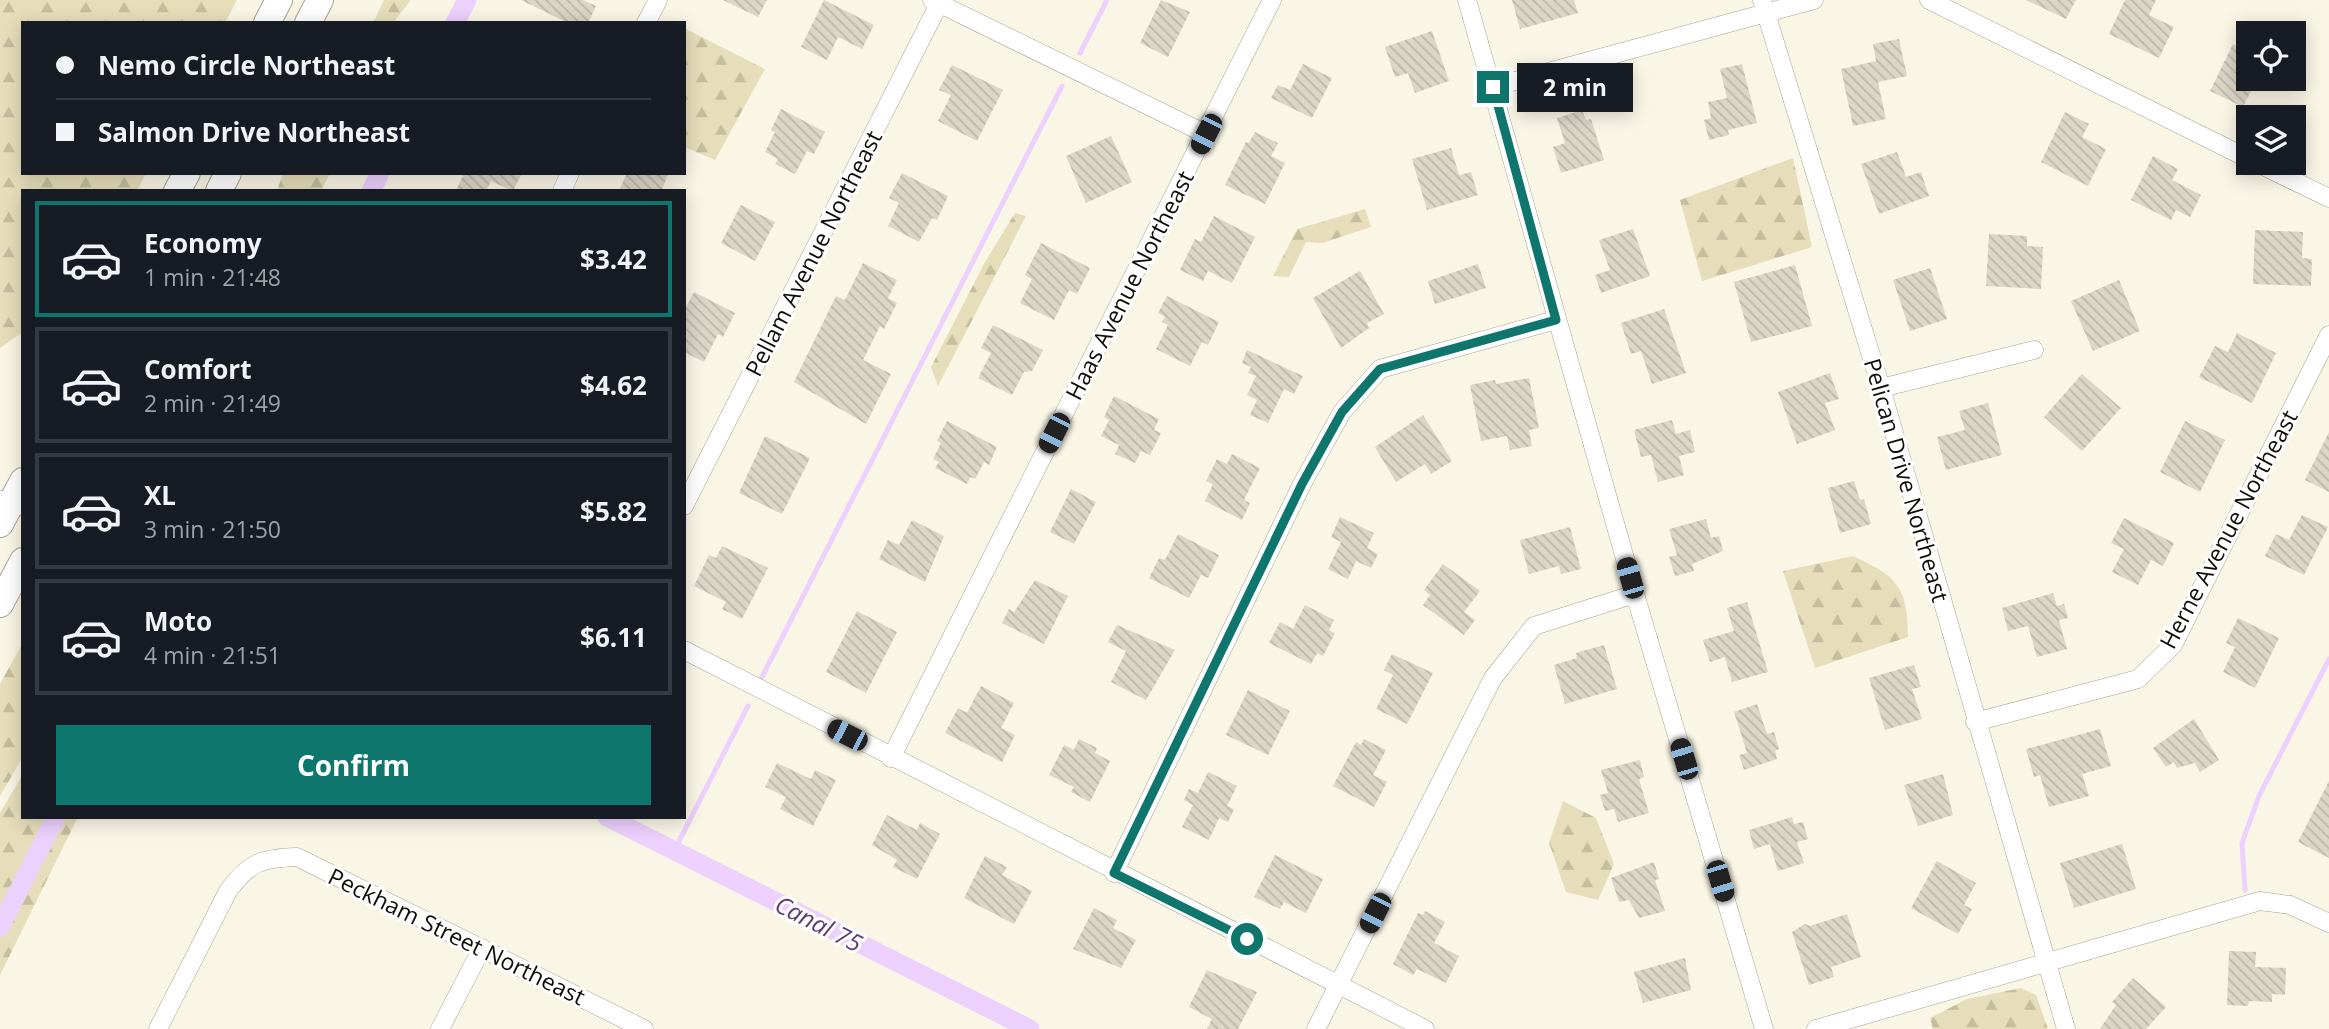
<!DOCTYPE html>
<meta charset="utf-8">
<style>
:root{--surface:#171b24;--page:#242831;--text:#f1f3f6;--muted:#9ea1a6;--line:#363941;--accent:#0f766e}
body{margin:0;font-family:"Open Sans",sans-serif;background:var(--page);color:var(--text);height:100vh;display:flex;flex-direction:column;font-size:26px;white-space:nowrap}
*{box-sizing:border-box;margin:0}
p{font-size:23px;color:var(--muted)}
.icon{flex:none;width:38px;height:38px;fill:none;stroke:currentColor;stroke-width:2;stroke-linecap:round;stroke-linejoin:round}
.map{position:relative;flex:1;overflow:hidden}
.side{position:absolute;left:21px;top:189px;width:665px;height:630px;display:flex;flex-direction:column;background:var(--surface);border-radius:0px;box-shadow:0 4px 18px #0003}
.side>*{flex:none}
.top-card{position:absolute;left:21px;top:21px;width:665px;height:154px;border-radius:0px;box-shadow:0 4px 18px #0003;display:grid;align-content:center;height:154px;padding:0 35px;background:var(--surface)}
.tools{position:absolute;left:2236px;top:21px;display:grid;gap:14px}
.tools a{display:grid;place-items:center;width:70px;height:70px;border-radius:0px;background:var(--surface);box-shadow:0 4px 18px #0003;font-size:35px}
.end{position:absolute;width:32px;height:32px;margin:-16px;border:9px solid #0f766e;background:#fff;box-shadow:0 0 0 4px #fff}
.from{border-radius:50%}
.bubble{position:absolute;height:49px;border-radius:0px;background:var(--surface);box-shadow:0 4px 18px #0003;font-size:23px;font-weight:700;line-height:49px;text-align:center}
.car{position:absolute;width:21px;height:42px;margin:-21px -10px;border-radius:9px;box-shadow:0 0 5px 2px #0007;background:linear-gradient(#222 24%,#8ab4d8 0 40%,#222 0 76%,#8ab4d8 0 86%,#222 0)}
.top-card b{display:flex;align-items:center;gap:24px;height:66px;font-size:26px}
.top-card b+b{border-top:2px solid var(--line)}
.top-card i{width:18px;height:18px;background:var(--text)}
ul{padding:12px 0 0;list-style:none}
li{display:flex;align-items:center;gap:21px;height:116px;margin:0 14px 10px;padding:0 21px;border:4px solid var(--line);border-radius:0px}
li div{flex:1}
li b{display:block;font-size:26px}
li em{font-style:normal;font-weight:700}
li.current{border-color:var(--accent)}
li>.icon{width:63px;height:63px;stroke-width:1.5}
.cta{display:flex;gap:14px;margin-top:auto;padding:14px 35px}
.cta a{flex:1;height:80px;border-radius:0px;background:var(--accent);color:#fff;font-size:28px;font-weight:700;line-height:80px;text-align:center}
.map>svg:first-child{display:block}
</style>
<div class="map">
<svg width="2329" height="1029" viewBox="0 0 2329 1029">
<defs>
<pattern id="forest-firs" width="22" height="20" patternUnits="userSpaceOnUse" patternTransform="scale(1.75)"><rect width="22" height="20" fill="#e6deba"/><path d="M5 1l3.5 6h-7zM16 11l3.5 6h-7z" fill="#c4bd9e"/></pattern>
<pattern id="building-back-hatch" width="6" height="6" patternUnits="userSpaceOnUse" patternTransform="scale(1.75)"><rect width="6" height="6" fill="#dbd7c7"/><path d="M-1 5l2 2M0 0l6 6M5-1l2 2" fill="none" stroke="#bbb7a9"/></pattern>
</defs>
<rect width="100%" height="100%" fill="#faf6e6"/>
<!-- forest -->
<path fill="url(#forest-firs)" d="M0 0H237L225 23H23V173H146L137 191H23V332L0 348Z
M384 0H411L393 23 374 21Z
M684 28 765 69 715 160 684 147Z
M1793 158 1812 247 1702 281 1680 200Z
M283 173H330L321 191H277Z
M1365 209 1371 227 1322 243 1306 242 1289 277 1273 276 1297 229Z
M1015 213 1026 216 938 386 931 367 985 262Z
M1853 556C1897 576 1908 587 1908 637L1815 668 1783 571Z
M23 642V757L0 796V684Z
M23 774V817H78L0 975V813Z
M1563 801 1596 818 1614 864 1598 900 1566 892 1549 843Z
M2021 988 2036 995 2048 1029H1933L1930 1018 1967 999Z"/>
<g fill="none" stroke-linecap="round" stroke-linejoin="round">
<!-- stream -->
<path stroke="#ecd0fd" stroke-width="5" d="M1080 53 1107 0
M761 679 1062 86
M674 851 748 706
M2245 890 2242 843 2259 796 2329 659"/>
<!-- canal -->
<path stroke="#ecd0fd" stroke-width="19" d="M455 23 467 0
M371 191 380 173
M607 817 1030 1029
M0 927 56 817"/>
</g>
<!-- building -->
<path fill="url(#building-back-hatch)" d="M521 0H583L596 6 588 23H568Z
M723 0H767L758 17Z
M824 0 874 25 862 49 838 37 827 60 801 47Z
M1161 0 1190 12 1168 57 1140 43Z
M1512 0H1574L1578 13 1520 29Z
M2026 0H2076L2066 19Z
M2125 0H2156L2149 15 2174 27 2159 58 2109 34Z
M1432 31 1449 81 1415 93 1408 73 1395 77 1385 47Z
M1899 39 1907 76 1878 82 1886 119 1853 126 1841 69 1876 61 1873 44Z
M2233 44 2249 51V79H2257L2243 107 2210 91Z
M1303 64 1332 78 1312 118 1271 98 1278 85 1290 90Z
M1742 64 1757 123 1728 130 1729 135 1709 140 1704 120 1711 118 1708 102 1727 98 1720 69Z
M952 65 1003 90 977 141 938 121 951 95 939 90Z
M781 109 825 132 814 154 807 151 795 174 775 164 778 159 765 152 775 132 771 130Z
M1582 110 1586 120 1591 119 1604 160 1561 173 1553 147 1565 143 1557 118Z
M2065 112 2089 124 2082 137 2106 149 2088 186 2041 162Z
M1255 132 1278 143 1271 156 1285 163 1265 204 1225 185 1246 142 1249 143Z
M1111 136 1132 182 1086 203 1066 156Z
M1451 148 1459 175 1471 172 1478 195 1427 210 1412 159Z
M1897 152 1906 177 1921 172 1929 196 1879 214 1861 164Z
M2153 156 2178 169 2172 180 2201 195 2190 217 2176 210 2171 220 2131 200Z
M464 173H522L513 191 491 181 486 191H456Z
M627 173H669L661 191H619Z
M902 173 948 196 937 220 932 218 919 242 888 226 899 203 889 198Z
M741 205 775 222 755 261 721 243Z
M1214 216 1255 237 1232 283 1208 271 1203 281 1180 270 1195 239 1201 242Z
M1633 229 1650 276 1601 293 1595 275 1610 270 1599 240Z
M2255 230 2303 232 2302 258 2312 259 2311 286 2253 284Z
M1989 234 2027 236V246L2043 247 2041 289 1986 286Z
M1041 243 1090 268 1077 294 1069 290 1054 320 1020 303 1032 279 1025 275Z
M863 263 897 280 888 298 897 303 884 329 880 326 863 360 891 374 866 424 794 382 836 296 845 300Z
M1478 264 1486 288 1435 304 1428 281Z
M1795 265 1812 326 1751 342 1734 282Z
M1930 268 1947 319 1910 331 1893 280Z
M1360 271 1384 314 1367 323 1369 328 1341 348 1313 298Z
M2119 280 2140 331 2093 351 2071 301Z
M694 292 735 313 723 337 718 334 704 362 684 352V311Z
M1167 296 1219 322 1208 345 1202 342 1190 366 1156 349 1168 325 1162 322 1165 317 1158 313Z
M1664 309 1686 373 1652 384 1641 351 1631 354 1621 323Z
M993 325 1043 350 1032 371 1024 372 1012 395 978 378 991 353 981 348Z
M2237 333 2276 353 2252 403 2199 377 2215 346 2228 352Z
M1247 350 1303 376 1294 394 1284 389 1268 423 1250 415 1257 400 1247 395 1256 376 1248 373 1251 367 1242 363Z
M1830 373 1839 399 1825 403 1835 430 1797 444 1778 392Z
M2082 374 2121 408 2082 451 2044 417Z
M1529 378 1539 428 1529 430 1532 446 1510 450 1507 436 1481 441 1470 385 1495 380 1496 384Z
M1114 396 1159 419 1154 430 1161 433 1150 455 1141 451 1135 463 1115 454 1119 445 1101 436 1109 420 1104 417Z
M1988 403 2002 455 1946 470 1937 437 1965 430 1959 411Z
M1423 415 1452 461 1431 474 1425 464 1396 482 1375 447Z
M1672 420 1676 434 1690 430 1695 452 1679 456 1684 475 1658 482 1651 455 1641 457 1634 430Z
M947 421 997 447 989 465 984 462 975 479 970 477 967 484 935 468 939 462 933 459 941 443 937 441Z
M2185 421 2225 440 2200 492 2160 472Z
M2329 432V492L2305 480Z
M765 436 810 458 782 514 739 493Z
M1232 454 1260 468 1244 500 1250 503 1242 520 1205 501 1213 484 1206 481 1217 459 1227 464Z
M1854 481 1860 500 1864 499 1871 524 1840 533 1828 488Z
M1071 489 1096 502 1074 544 1050 532Z
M2302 515 2328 527 2304 575 2265 556 2276 534 2289 540Z
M1340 517 1374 533 1367 548 1378 554 1371 568 1356 561 1348 579 1328 569 1341 542 1331 537Z
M2124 518 2174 543 2163 566 2151 560 2138 585 2112 572 2124 549 2111 543Z
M1706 519 1711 538 1719 536 1723 551 1692 564 1694 571 1675 576 1669 557 1677 555 1669 529Z
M912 520 944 536 925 582 879 559 888 540 899 545Z
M1570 527 1581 569 1561 574 1559 566 1529 574 1520 540Z
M1178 534 1219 555 1208 578 1201 575 1189 598 1149 578 1159 558 1165 560Z
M722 546 768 568 742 619 722 609 726 602 694 586 709 555 716 558Z
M1443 564 1480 591 1464 612 1475 620 1464 635 1423 605 1430 595 1424 590Z
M1035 580 1068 596 1044 644 1002 623 1009 609 1014 612Z
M2053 593 2057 606 2064 604 2068 618 2059 620 2067 649 2037 657 2028 626 2008 631 2002 608Z
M1747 602 1768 672 1732 682 1725 657 1710 662 1703 640 1734 631 1727 608Z
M1305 605 1334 620 1329 630 1335 633 1323 656 1317 653 1311 664 1269 643 1280 622 1293 629Z
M857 611 897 632 866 693 826 672Z
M2238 618 2279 638 2255 688 2223 672 2235 647 2226 643Z
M1117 625 1175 650 1146 700 1111 682 1126 651 1108 642Z
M1604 645 1617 689 1565 704 1554 665 1577 658 1576 653Z
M1392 654 1433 673 1407 724 1376 709 1393 675 1384 670Z
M1914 665 1921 687 1912 689 1922 719 1885 730 1869 678Z
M981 686 1014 703 1001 728 1015 735 1002 762 945 733 958 708 967 713Z
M1248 690 1290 711 1268 755 1226 735Z
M1757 704 1767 734 1774 732 1779 749 1775 751 1777 759 1744 770 1739 755 1747 753 1734 712Z
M2194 719 2219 760 2200 772 2195 763 2177 768 2174 762 2166 767 2153 748Z
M2100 729 2111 766 2082 774 2089 796 2049 807 2040 775 2034 777 2026 749Z
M1079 739 1097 748 1095 753 1110 761 1090 802 1071 792 1074 787 1049 775 1064 745 1074 750Z
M1364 739 1386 750 1373 775 1387 782 1374 807 1333 786 1356 742 1361 745Z
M1640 760 1644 777 1639 779 1649 813 1618 822 1614 809 1605 811 1600 795 1608 793 1601 770Z
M777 763 811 779 815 770 836 780 813 826 780 809 786 797 765 787Z
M1208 772 1237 786 1227 806 1234 809 1228 822 1219 818 1209 840 1182 827 1193 805 1184 800 1189 789 1198 793Z
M1943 774 1953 815 1918 826 1904 785Z
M2329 781V858L2298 842Z
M887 815 917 830 920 823 940 834 917 879 893 867 897 860 872 845Z
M1792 817 1794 824 1803 822 1808 839 1797 842 1804 863 1778 871 1770 844 1754 849 1749 830Z
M2122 844 2136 889 2074 908 2060 863Z
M1275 855 1323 879 1306 913 1284 902 1280 909 1254 897Z
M985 856 1007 867 1002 875 1032 891 1014 924 964 898Z
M1937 861 1976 883 1964 905 1972 909 1958 934 1911 908Z
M1654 862 1659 879 1655 880 1665 911 1639 918 1629 900 1619 902 1611 878Z
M1094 908 1117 920 1113 928 1136 940 1121 968 1073 949Z
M1425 911 1445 922 1434 943 1459 956 1446 983 1417 969 1413 975 1393 964 1418 913 1423 915Z
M1847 914 1861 957 1831 967 1834 977 1809 985 1792 932 1805 924 1810 926Z
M2229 951 2256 952 2255 967 2286 968 2285 995 2272 994V1002L2249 1001 2248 1006 2227 1005Z
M1685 958 1691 990 1643 1003 1634 972Z
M1207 970 1257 992 1238 1029H1207L1212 1019 1189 1007Z
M2133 978 2166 1007 2146 1029H2100L2116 1005 2112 1002Z"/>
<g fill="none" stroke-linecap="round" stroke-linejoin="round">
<!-- lane casing -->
<g stroke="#a7a394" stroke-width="10">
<path id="lane" d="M0 495 23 511"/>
</g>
<!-- street casing -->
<g stroke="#a7a394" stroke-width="19">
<path id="street" d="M932 0 1206 134
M1467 0 1635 594 1764 1029
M1762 0 1881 388 2066 1029
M1929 0 2249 159
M646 23 658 0
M1493 87 1814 0
M2257 163 2329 198
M562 191 570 173
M1881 388 2034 350
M684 506 941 0
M684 650 1425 1029
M1975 722 2138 679 2173 645 2329 335
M891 758 1272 0
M1114 873 1302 484 1342 412 1380 369 1556 320
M158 1029 228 891C249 862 262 858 297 857L644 1029
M440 1029 482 948
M1316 1029 1493 678 1534 626 1635 594
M1816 1029 2260 901 2290 905 2329 923"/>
</g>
<!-- secondary casing -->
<g stroke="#a7a394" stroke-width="28">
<path id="secondary" d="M267 23 279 0
M308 23 320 0
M177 191 187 173
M219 191 228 173
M0 524 23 481
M0 604 23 561"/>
</g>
<!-- lane -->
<use href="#lane" stroke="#fff" stroke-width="9"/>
<!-- street -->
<use href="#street" stroke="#fff" stroke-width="18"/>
<!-- secondary -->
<use href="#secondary" stroke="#fff" stroke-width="26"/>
</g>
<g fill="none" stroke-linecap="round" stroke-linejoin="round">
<!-- route -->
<path stroke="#0f766e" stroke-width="9" d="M1247 939 1114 873 1302 484 1342 412 1380 369 1556 320 1493 87"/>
</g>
<g text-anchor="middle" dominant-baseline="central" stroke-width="6" stroke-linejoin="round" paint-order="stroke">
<!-- street labels -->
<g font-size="23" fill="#0f0d08" stroke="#fff">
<text transform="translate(813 253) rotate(-63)">Pellam Avenue Northeast</text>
<text transform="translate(1129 285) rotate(-63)">Haas Avenue Northeast</text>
<text transform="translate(1907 480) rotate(74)">Pelican Drive Northeast</text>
<text transform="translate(2228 529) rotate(-62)">Herne Avenue Northeast</text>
<text transform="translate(457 936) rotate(26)">Peckham Street Northeast</text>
</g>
<!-- water labels -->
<g font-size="24" font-style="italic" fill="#5f3c73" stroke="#fff">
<text transform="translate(819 923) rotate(27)">Canal 75</text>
</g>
</g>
</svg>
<div class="tools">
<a><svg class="icon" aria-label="locate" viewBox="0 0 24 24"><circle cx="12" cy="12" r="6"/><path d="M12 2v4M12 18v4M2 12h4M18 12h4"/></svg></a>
<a><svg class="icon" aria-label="layers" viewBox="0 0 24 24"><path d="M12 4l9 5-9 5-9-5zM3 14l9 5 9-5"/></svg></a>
</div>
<i class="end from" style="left:1247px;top:939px"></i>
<i class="end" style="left:1493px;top:87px"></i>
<div class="bubble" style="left:1517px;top:63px;width:116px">2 min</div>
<i class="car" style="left:1206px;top:134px;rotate:207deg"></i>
<i class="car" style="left:1054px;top:433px;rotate:207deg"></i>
<i class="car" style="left:1630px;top:578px;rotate:344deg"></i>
<i class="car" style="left:847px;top:735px;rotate:297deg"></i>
<i class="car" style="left:1684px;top:759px;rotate:343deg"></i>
<i class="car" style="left:1720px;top:881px;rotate:163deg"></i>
<i class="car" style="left:1375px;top:913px;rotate:207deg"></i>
<div class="top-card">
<b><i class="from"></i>Nemo Circle Northeast</b>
<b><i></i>Salmon Drive Northeast</b>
</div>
<section class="side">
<ul>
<li class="current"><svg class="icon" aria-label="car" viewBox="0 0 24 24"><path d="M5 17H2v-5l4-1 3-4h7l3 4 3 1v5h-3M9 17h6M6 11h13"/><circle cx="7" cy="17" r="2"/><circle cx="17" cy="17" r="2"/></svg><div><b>Economy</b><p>1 min · 21:48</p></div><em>$3.42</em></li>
<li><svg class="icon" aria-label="car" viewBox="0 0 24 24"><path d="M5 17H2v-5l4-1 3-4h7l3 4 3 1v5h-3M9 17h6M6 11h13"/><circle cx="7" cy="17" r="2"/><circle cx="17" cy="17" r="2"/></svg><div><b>Comfort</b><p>2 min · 21:49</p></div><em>$4.62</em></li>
<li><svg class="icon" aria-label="car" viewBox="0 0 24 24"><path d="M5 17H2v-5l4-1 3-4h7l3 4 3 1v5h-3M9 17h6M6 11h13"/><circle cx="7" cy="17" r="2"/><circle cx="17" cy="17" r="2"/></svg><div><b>XL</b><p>3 min · 21:50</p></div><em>$5.82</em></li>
<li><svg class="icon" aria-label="car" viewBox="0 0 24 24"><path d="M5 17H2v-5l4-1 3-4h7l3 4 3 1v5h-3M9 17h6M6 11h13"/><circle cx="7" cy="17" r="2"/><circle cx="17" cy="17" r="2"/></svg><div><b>Moto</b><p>4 min · 21:51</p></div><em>$6.11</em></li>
</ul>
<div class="cta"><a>Confirm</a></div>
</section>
</div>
